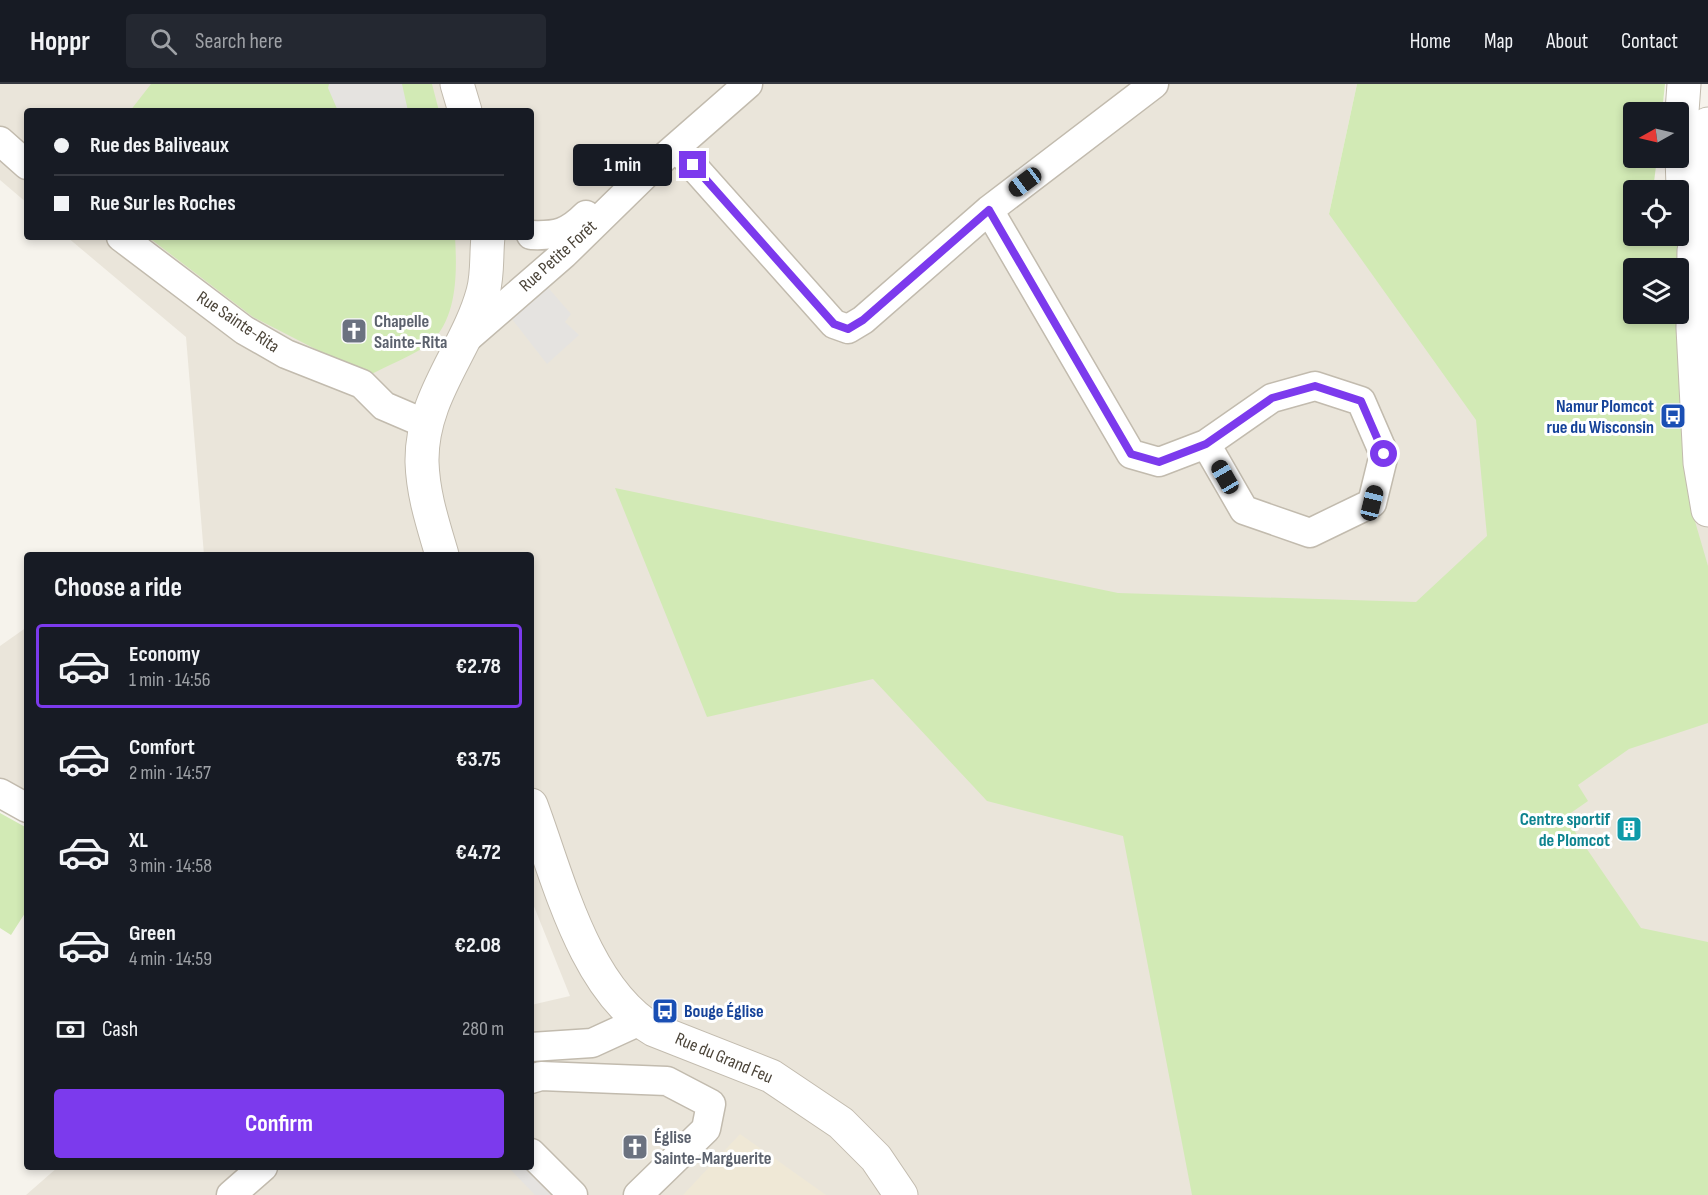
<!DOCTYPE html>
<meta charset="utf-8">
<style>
:root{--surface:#171b24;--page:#242831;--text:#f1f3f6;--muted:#9ea1a6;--line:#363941;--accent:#7c3aed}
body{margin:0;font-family:"Sofia Sans Condensed",sans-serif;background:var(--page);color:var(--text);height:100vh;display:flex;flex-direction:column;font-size:22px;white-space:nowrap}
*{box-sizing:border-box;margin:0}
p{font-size:20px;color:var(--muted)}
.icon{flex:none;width:33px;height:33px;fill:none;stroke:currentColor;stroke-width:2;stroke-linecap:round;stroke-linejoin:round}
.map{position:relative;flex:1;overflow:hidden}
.details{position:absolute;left:24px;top:468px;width:510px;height:618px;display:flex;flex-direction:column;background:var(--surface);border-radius:6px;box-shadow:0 3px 9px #0003}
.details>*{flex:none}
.guide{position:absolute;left:24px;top:24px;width:510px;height:132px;border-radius:6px;box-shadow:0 3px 9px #0003;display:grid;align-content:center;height:132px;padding:0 30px;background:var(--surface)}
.needle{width:39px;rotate:262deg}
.fabs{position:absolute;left:1623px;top:18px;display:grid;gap:12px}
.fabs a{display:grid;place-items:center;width:66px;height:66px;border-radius:6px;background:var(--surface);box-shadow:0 3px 9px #0003;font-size:30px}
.end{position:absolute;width:27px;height:27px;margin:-14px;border:8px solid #7c3aed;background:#fff;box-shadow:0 0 0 3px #fff}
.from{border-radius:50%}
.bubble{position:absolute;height:42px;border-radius:6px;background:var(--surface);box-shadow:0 3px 9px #0003;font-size:20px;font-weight:700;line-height:42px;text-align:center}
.car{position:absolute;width:18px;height:36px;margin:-18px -9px;border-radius:8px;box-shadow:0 0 4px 2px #0007;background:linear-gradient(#222 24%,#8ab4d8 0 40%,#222 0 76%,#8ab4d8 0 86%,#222 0)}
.guide b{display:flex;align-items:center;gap:21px;height:57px;font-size:22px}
.guide b+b{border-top:2px solid var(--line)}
.guide i{width:15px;height:15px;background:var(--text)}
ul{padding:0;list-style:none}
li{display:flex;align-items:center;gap:18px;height:84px;margin:0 12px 9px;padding:0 18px;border:3px solid transparent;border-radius:6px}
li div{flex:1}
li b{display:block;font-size:22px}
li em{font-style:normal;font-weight:700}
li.active{border-color:var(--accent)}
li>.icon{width:54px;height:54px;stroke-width:1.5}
h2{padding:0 30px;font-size:27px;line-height:72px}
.pay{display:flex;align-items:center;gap:15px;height:66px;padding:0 30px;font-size:22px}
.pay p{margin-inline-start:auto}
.cta{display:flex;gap:12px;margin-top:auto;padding:12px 30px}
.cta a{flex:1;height:69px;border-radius:6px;background:var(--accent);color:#fff;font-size:24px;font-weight:700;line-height:69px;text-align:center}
header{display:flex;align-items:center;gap:36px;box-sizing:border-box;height:84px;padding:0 30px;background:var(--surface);border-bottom:2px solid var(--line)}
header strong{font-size:28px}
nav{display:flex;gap:33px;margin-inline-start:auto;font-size:21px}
.search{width:420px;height:54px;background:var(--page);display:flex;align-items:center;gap:15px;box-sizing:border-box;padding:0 21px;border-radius:6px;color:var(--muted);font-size:22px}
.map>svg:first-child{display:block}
</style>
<header>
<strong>Hoppr</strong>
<div class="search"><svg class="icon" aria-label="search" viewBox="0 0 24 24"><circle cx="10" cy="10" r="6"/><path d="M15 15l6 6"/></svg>Search here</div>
<nav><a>Home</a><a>Map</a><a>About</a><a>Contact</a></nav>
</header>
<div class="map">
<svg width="1708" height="1111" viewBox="0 0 1708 1111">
<rect width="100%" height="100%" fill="#f6f3ec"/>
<!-- residential -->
<path fill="#eae5da" d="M0 0H1357L1329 130 1708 328V1111H26L58 1083H531V921L570 912 531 815V471H204L186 253 67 153H531V27H27V119L0 96Z
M27 543V736L0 721V562Z"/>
<!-- education -->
<path fill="#efe8d6" d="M740 1050 826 1111H683Z"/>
<!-- green -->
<path fill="#d2eab5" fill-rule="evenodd" d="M151 0H432L439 27H130Z
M1357 0H1665L1662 28H1634V74H1657L1653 106H1634V152H1678L1679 112 1680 297 1692 427 1708 482V639L1629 665 1578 701 1588 717 1565 733 1641 844 1708 858V1111H1192L1123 752 987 717 873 595 707 633 615 404 1118 509 1416 518 1487 452 1476 336 1329 130ZM1634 184H1678V230H1634Z
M148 153H455C457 187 458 234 430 259 415 271 386 282 368 292L253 233Z
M0 729 27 744V826L11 851 0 844Z"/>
<!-- parking -->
<path fill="#e5e3e0" d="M329 0H402L408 27H338L328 4Z
M544 199 571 230 565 238 579 251 547 280 508 230Z
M508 1083H531L559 1111H535Z"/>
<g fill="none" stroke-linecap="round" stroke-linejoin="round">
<!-- minor casing -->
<g stroke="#c2bbae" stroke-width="31">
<path id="minor" d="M0 57 27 81
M677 64 834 240 848 245 863 236 989 126 1154 0
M989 126 1131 370 1159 378 1206 360 1272 314 1315 302 1361 317 1384 370 1372 419 1310 449 1244 426 1206 360
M531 151C557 152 568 149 586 131
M121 153 244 246 286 270 362 300 384 322 426 340
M465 256 564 170 652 84 748 0
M0 709 27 724
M531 963 592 959 640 937
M531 995 541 992 667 997 711 1020 706 1045 638 1111
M531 1069 573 1111
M231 1111 263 1083"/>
</g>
<!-- tertiary casing -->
<g stroke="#c2bbae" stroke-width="35">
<path id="tertiary" d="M457 0 465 27
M1708 40 1702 129 1694 167 1693 244 1700 379 1708 426
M1683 103 1681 41 1684 0
M442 471C433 440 423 411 422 378 421 312 467 267 483 208 488 191 486 170 488 153
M531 721C558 793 584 905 654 946L771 992 841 1039 876 1074 901 1111"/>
</g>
<!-- minor -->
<use href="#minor" stroke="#fff" stroke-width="28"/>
<!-- tertiary -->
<use href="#tertiary" stroke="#fff" stroke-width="33"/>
</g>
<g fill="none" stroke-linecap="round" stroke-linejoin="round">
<!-- route -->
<path stroke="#7c3aed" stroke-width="8" d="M693 81 834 240 848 245 863 236 989 126 1131 370 1159 378 1206 360 1272 314 1315 302 1361 317 1384 370"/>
</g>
<!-- icons -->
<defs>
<g id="church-square" transform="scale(1.35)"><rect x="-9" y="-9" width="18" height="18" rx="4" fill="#6b7280" stroke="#fff"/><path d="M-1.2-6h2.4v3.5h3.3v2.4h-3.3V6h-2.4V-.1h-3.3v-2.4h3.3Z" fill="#fff"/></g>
<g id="bus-square" transform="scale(1.35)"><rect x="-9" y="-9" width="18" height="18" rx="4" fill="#1a4fb4" stroke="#fff"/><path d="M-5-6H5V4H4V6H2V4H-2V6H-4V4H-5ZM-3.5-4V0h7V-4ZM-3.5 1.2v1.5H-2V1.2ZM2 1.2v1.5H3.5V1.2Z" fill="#fff"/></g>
<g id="building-square" transform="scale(1.35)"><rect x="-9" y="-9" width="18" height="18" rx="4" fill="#0f9aa8" stroke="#fff"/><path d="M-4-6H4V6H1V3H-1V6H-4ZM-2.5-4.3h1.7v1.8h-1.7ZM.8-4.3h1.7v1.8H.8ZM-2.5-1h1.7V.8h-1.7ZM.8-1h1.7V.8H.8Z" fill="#fff"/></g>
</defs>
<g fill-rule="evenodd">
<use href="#church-square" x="354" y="247"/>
<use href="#bus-square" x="1673" y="332"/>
<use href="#building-square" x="1629" y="745"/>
<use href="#bus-square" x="665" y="927"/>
<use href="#church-square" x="635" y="1063"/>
</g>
<g text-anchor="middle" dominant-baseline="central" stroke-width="6" stroke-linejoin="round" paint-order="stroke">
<!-- street labels -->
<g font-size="18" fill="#4b4439" stroke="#fff">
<text transform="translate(558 172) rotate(-42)">Rue Petite Forêt</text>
<text transform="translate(238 238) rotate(34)">Rue Sainte-Rita</text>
<text transform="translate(724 974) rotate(23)">Rue du Grand Feu</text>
</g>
<!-- worship labels -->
<g font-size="18" font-weight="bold" fill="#5b616d" stroke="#fff" text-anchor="start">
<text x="374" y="237">Chapelle<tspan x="374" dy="21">Sainte-Rita</tspan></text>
<text x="654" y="1053">Église<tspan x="654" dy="21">Sainte-Marguerite</tspan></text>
</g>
<!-- transit labels -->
<g font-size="18" font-weight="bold" fill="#164399" stroke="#fff" text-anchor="end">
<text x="1654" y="322">Namur Plomcot<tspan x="1654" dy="21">rue du Wisconsin</tspan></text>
<text x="684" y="927" text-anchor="start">Bouge Église</text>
</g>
<!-- culture labels -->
<g font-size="18" font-weight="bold" fill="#0d838f" stroke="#fff" text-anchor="end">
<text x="1610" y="735">Centre sportif<tspan x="1610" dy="21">de Plomcot</tspan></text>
</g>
</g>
</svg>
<div class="fabs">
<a><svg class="needle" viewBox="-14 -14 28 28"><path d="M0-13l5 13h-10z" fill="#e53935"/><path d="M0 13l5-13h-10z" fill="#9ea1a6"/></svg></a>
<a><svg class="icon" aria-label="locate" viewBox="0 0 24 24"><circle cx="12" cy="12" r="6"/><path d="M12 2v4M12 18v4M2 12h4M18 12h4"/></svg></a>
<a><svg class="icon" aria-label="layers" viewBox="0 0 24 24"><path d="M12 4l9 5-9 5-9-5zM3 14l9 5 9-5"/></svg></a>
</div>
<i class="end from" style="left:1384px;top:370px"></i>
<i class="end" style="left:693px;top:81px"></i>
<div class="bubble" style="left:573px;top:60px;width:99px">1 min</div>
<i class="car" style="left:1025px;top:98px;rotate:233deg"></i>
<i class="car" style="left:1225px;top:393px;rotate:330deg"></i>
<i class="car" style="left:1372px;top:419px;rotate:14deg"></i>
<div class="guide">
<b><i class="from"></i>Rue des Baliveaux</b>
<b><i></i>Rue Sur les Roches</b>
</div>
<section class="details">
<h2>Choose a ride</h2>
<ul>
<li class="active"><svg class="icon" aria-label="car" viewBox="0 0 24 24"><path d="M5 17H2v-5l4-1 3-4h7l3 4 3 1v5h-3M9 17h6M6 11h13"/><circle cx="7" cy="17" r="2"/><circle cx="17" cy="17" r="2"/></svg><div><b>Economy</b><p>1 min · 14:56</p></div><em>€2.78</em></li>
<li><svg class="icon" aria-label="car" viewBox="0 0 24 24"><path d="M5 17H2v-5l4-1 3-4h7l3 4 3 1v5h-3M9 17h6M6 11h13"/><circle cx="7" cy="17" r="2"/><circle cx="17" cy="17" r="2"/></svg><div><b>Comfort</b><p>2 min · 14:57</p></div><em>€3.75</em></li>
<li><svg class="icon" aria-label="car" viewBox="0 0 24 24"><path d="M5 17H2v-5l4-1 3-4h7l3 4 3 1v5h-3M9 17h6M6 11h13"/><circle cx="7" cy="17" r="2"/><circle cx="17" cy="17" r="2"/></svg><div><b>XL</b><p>3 min · 14:58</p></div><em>€4.72</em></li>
<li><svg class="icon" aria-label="car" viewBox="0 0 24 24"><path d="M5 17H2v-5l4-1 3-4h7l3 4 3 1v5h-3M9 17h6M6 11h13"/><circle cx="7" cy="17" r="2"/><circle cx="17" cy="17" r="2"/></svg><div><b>Green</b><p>4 min · 14:59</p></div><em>€2.08</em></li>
</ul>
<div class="pay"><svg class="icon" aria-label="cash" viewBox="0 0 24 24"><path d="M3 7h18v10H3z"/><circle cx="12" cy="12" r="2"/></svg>Cash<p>280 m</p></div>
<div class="cta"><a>Confirm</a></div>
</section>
</div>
